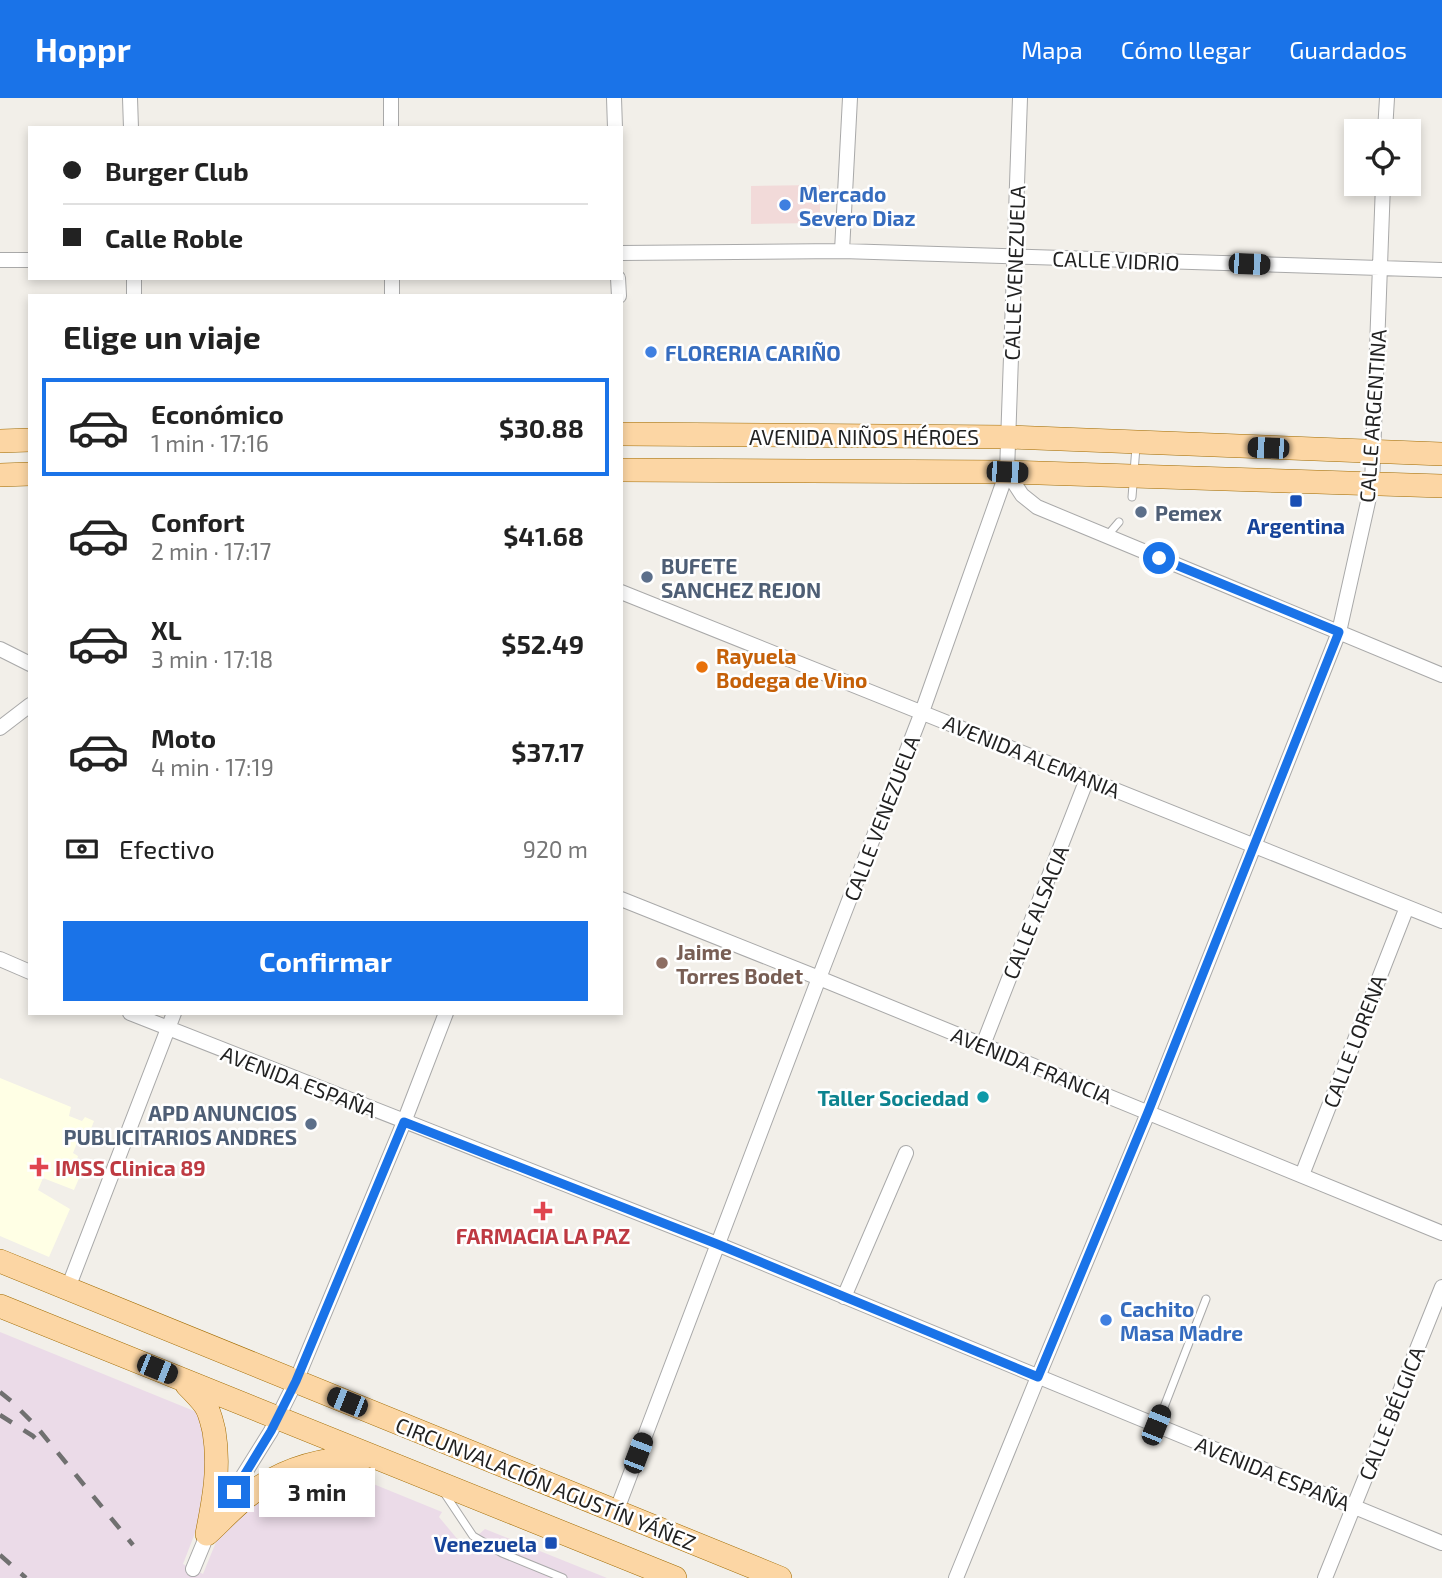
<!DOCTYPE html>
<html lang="es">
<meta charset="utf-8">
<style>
:root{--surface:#fff;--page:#f6f6f6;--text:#222;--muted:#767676;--line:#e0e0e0;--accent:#1a73e8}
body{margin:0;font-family:"Exo 2",sans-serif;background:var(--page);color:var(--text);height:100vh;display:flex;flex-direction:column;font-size:26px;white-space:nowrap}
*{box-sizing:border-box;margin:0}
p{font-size:23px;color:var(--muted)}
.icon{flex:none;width:38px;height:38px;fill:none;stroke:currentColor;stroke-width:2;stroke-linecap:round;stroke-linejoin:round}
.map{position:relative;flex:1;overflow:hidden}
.details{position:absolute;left:28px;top:196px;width:595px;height:721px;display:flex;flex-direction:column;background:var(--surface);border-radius:0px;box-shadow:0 4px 10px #0003}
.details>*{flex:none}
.top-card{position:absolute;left:28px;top:28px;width:595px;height:154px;border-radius:0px;box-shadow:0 4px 10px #0003;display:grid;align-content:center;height:154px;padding:0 35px;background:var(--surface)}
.buttons{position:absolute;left:1344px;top:21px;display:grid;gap:14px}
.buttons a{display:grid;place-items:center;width:77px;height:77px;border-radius:0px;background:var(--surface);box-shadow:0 4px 10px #0003;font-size:35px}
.end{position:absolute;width:32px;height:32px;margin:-16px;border:9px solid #1a73e8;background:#fff;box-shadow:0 0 0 4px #fff}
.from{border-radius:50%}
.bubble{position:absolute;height:49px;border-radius:0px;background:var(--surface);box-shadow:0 4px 10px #0003;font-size:23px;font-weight:700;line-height:49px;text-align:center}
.car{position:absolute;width:21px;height:42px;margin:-21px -10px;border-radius:9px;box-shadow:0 0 5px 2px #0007;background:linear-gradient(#222 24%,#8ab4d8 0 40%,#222 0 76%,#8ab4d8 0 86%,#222 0)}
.top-card b{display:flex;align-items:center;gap:24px;height:66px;font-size:26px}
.top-card b+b{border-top:2px solid var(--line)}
.top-card i{width:18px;height:18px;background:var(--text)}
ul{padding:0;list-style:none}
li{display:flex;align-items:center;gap:21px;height:98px;margin:0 14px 10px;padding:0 21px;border:4px solid transparent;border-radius:0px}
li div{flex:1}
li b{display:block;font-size:26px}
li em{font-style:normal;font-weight:700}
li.on{border-color:var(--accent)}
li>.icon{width:63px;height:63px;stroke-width:1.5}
h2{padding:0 35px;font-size:32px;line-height:84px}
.pay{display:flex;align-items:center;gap:18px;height:77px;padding:0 35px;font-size:26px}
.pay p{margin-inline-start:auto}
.primary-button{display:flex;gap:14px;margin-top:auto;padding:14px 35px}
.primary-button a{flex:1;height:80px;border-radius:0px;background:var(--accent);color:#fff;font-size:28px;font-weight:700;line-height:80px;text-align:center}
header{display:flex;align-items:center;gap:42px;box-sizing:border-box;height:98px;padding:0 35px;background:var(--accent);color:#fff}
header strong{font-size:33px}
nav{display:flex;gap:38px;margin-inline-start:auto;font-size:24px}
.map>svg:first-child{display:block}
</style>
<header>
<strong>Hoppr</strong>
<nav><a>Mapa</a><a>Cómo llegar</a><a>Guardados</a></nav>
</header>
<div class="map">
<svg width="1442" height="1480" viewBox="0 0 1442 1480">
<rect width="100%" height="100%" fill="#f2efe9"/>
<!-- commercial -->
<path fill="#f2dad9" d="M820 87V125L751 126V88Z"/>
<!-- industrial -->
<path fill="#ebdbe8" d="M0 1234 199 1315 207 1338 210 1377 202 1417 183 1466 203 1476 216 1444 231 1426 265 1396 304 1377 339 1372 442 1414 439 1419 464 1449 485 1431 607 1480H0Z"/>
<!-- education -->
<path fill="#ffffe5" d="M0 980 71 1009 69 1018 82 1023 85 1019 94 1023 89 1036 82 1033 73 1055 78 1058 75 1068 83 1071 74 1092 43 1080 38 1092 70 1111 49 1159 0 1138Z"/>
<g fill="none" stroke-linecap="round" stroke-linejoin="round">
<!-- lane casing -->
<g stroke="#a9a9a9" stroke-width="9">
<path id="lane" d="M1132 399 1136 349
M1107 438 1119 424
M1157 1327 1206 1201
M443 1393 473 1438 502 1455 563 1480"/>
</g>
<!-- street casing -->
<g stroke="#a9a9a9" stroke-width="16">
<path id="street" d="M130 0 131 30
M391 0V30
M614 0 615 30
M1385 33 1387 0
M842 153 850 0
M621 155 842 153 1442 172
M0 162H30
M134 180V198
M618 180 619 198
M392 198V180
M1007 374 1022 397 1037 409 1442 577
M621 494 1442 823
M0 551 30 566
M0 630 30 607
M621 801 819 880 1442 1135
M0 861 30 874
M130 915 717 1146 1442 1445
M983 947 1087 681
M1302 1077 1407 809
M68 1190 174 915
M844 1199 906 1055
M223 1410 271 1333 296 1283 404 1024 446 915
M616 1414 819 880 922 614 1007 374 1020 0
M193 1471 210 1430
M956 1480 1038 1279 1148 1015 1339 534 1372 386 1383 86
M1325 1480 1442 1189"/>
</g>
<!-- primary casing -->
<g stroke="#a06b00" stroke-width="24">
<path id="primary" d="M621 336 1008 339 1442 356
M0 343 30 342
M621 372 1007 374 1442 388
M0 377 30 376
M0 1163 780 1480
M0 1208 675 1480
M187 1287C193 1293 200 1300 205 1307 210 1314 212 1325 214 1333 220 1369 214 1401 207 1436
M207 1436C219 1425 230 1413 243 1402 277 1372 321 1360 365 1359"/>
</g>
<!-- lane -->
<use href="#lane" stroke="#fff" stroke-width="7"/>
<!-- street -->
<use href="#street" stroke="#fff" stroke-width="14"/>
<!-- primary -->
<use href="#primary" stroke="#fcd6a4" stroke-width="23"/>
<!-- rail -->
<path stroke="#707070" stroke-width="4.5" stroke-dasharray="14 14" stroke-linecap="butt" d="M0 1294 11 1303 36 1328 133 1447
M0 1317 33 1338 43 1349
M0 1457 26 1480"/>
</g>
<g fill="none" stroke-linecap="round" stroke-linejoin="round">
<!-- route -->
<path stroke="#1a73e8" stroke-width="9" d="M234 1394 271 1333 296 1283 404 1024 717 1146 1038 1279 1148 1014 1339 534 1159 460"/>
</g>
<!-- markers -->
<g fill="#3f7fe0" stroke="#fff" stroke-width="2.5">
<circle cx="785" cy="107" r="7"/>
<circle cx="651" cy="254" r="7"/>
<circle cx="1106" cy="1222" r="7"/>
</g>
<g fill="#1a4fb4" stroke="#fff" stroke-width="2.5">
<rect x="1289" y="396" width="14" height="14" rx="3.5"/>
<rect x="544" y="1438" width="14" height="14" rx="3.5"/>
</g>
<g fill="#5c6f8a" stroke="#fff" stroke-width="2.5">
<circle cx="1141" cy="414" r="7"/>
<circle cx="647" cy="479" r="7"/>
<circle cx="311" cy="1026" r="7"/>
</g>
<circle fill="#e8710a" stroke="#fff" stroke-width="2.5" cx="702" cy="569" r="7"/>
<circle fill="#8d6e63" stroke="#fff" stroke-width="2.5" cx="662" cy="865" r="7"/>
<circle fill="#0f9aa8" stroke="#fff" stroke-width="2.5" cx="983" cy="999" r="7"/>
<g fill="#e0444e" stroke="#fff" stroke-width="2.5">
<path d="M35.5 1058.5h7v7h7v7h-7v7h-7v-7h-7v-7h7z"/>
<path d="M539.5 1102.5h7v7h7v7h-7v7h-7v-7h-7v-7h7z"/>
</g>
<g text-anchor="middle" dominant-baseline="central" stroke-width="5" stroke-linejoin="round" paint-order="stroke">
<!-- shop labels -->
<g font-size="21" font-weight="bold" fill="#366cbe" stroke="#fff" text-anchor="start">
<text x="799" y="95">Mercado<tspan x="799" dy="24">Severo Diaz</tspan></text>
<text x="665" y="254">FLORERIA CARIÑO</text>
<text x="1120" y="1210">Cachito<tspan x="1120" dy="24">Masa Madre</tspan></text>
</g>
<!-- street labels -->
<g font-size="21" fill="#222" stroke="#fff">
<text transform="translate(1116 162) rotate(2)">CALLE VIDRIO</text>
<text transform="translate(1014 175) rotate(-88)">CALLE VENEZUELA</text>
<text transform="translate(1372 318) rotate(-86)">CALLE ARGENTINA</text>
<text x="864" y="338">AVENIDA NIÑOS HÉROES</text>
<text transform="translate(1032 658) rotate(22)">AVENIDA ALEMANIA</text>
<text transform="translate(881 720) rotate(-69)">CALLE VENEZUELA</text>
<text transform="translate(1035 814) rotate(-68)">CALLE ALSACIA</text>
<text transform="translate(1354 943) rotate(-69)">CALLE LORENA</text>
<text transform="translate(1032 967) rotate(22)">AVENIDA FRANCIA</text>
<text transform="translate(299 983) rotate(21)">AVENIDA ESPAÑA</text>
<text transform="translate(1391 1315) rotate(-68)">CALLE BÉLGICA</text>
<text transform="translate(1273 1375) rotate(22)">AVENIDA ESPAÑA</text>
<text transform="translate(546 1385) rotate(22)">CIRCUNVALACIÓN AGUSTÍN YÁÑEZ</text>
</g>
<!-- service labels -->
<g font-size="21" font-weight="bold" fill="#4e5e75" stroke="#fff" text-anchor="start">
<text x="1155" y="414">Pemex</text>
<text x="661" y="467">BUFETE<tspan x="661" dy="24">SANCHEZ REJON</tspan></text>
<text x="297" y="1014" text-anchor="end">APD ANUNCIOS<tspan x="297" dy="24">PUBLICITARIOS ANDRES</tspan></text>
</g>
<!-- transit labels -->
<g font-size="21" font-weight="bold" fill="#164399" stroke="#fff">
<text x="1296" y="427">Argentina</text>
<text x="537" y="1445" text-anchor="end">Venezuela</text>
</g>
<!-- food labels -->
<g font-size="21" font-weight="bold" fill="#c56008" stroke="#fff" text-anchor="start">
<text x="716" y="557">Rayuela<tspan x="716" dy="24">Bodega de Vino</tspan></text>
</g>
<!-- education labels -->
<g font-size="21" font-weight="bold" fill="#785e54" stroke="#fff" text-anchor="start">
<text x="676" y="853">Jaime<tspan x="676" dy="24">Torres Bodet</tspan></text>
</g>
<!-- culture labels -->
<g font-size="21" font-weight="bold" fill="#0d838f" stroke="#fff" text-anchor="end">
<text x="969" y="999">Taller Sociedad</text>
</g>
<!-- health labels -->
<g font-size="21" font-weight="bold" fill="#be3a42" stroke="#fff" text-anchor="start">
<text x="55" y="1069">IMSS Clinica 89</text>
<text x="543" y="1137" text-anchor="middle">FARMACIA LA PAZ</text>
</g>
</g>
</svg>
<div class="buttons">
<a><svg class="icon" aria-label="locate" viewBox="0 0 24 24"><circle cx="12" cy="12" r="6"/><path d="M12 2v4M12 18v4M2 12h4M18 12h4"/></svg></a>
</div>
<i class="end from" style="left:1159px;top:460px"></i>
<i class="end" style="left:234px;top:1394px"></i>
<div class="bubble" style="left:259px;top:1370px;width:116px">3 min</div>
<i class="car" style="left:1249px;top:166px;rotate:92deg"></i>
<i class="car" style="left:1268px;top:350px;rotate:272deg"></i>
<i class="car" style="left:1007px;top:374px;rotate:92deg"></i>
<i class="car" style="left:157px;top:1271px;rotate:112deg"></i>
<i class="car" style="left:347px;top:1304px;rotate:292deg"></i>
<i class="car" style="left:1156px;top:1327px;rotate:22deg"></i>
<i class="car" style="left:638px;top:1355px;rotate:21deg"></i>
<div class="top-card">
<b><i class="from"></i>Burger Club</b>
<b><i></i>Calle Roble</b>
</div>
<section class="details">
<h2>Elige un viaje</h2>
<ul>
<li class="on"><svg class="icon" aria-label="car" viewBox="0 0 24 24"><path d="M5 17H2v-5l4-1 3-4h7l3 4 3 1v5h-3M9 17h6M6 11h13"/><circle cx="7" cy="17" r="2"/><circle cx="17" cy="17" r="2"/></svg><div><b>Económico</b><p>1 min · 17:16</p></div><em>$30.88</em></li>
<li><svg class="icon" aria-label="car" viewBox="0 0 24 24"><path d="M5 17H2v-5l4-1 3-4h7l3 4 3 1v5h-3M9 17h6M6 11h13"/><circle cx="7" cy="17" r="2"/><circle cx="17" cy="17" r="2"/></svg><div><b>Confort</b><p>2 min · 17:17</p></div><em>$41.68</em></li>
<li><svg class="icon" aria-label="car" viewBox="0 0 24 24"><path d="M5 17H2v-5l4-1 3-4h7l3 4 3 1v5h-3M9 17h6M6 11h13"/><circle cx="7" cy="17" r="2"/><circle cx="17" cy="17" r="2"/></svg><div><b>XL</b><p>3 min · 17:18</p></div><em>$52.49</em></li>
<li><svg class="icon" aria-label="car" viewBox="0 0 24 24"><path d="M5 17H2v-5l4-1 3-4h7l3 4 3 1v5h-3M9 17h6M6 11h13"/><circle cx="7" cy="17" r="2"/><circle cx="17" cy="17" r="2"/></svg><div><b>Moto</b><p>4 min · 17:19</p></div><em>$37.17</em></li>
</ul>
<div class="pay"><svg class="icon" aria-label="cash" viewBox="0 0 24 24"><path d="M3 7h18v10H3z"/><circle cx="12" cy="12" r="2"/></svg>Efectivo<p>920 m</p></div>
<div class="primary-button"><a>Confirmar</a></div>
</section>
</div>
